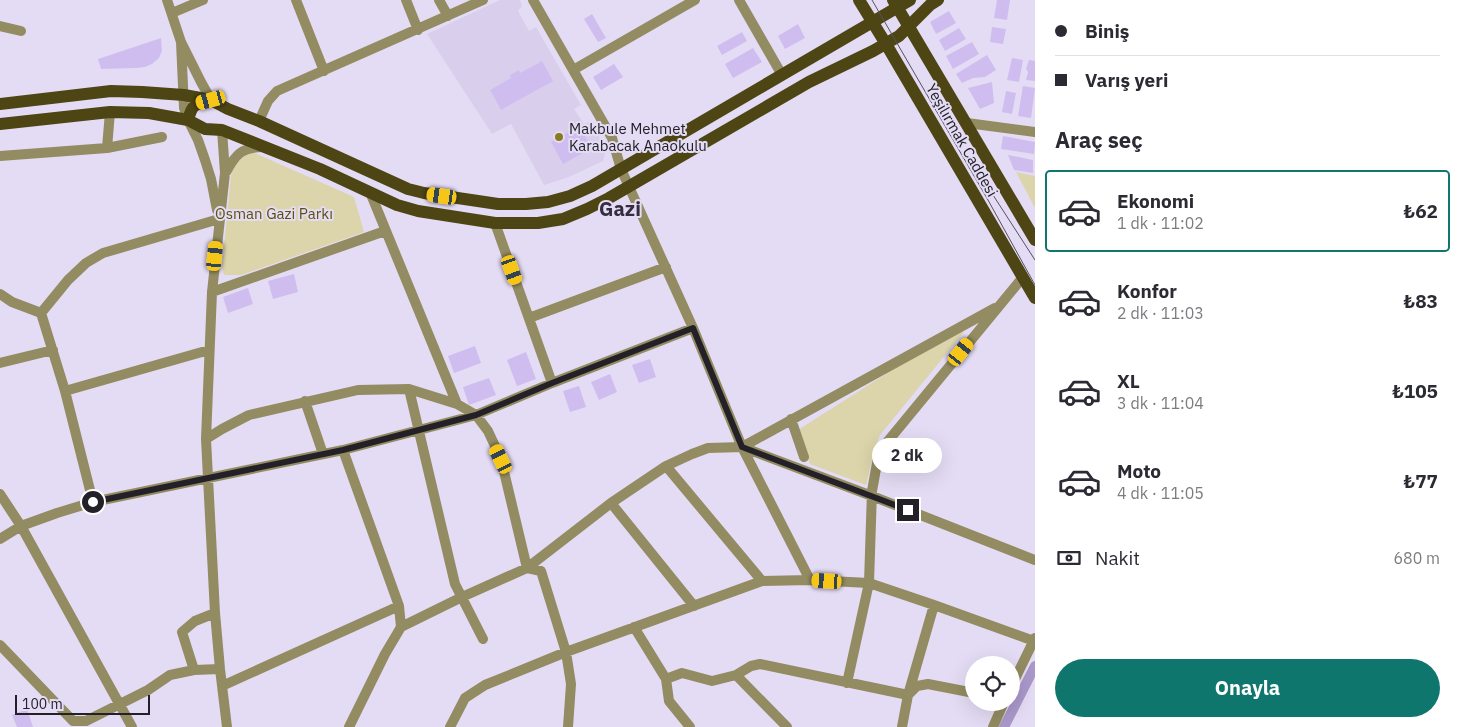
<!DOCTYPE html>
<html lang="tr">
<meta charset="utf-8">
<style>
:root{--surface:#fff;--page:#f7f7f7;--text:#2b2b33;--muted:#7c7c81;--line:#e1e1e2;--accent:#0f766e}
body{margin:0;font-family:"IBM Plex Sans",sans-serif;background:var(--page);color:var(--text);height:100vh;display:flex;flex-direction:column;font-size:19px;white-space:nowrap}
*{box-sizing:border-box;margin:0}
p{font-size:16px;color:var(--muted)}
.icon{flex:none;width:28px;height:28px;fill:none;stroke:currentColor;stroke-width:2;stroke-linecap:round;stroke-linejoin:round}
.map{position:relative;flex:1;overflow:hidden}
.side{display:flex;flex-direction:column;background:var(--surface);width:425px}
.side>*{flex:none}
.banner{display:grid;align-content:center;height:110px;padding:0 20px;background:var(--surface)}
.fabs{position:absolute;left:965px;top:656px;display:grid;gap:10px}
.fabs a{display:grid;place-items:center;width:55px;height:55px;border-radius:50%;background:var(--surface);box-shadow:0 5px 20px #0002;font-size:25px}
.scale{position:absolute;left:15px;bottom:12px;width:135px;box-sizing:border-box;padding-left:5px;border:2px solid #232028;border-top:0;font-size:14px;line-height:18px;white-space:nowrap;color:#232028;-webkit-text-stroke:4px #e4dcf4;paint-order:stroke}
.end{position:absolute;width:22px;height:22px;margin:-11px;border:6px solid #232028;background:#fff;box-shadow:0 0 0 2px #fff}
.from{border-radius:50%}
.bubble{position:absolute;height:35px;border-radius:18px;background:var(--surface);box-shadow:0 5px 20px #0002;font-size:16px;font-weight:700;line-height:35px;text-align:center}
.car{position:absolute;width:15px;height:30px;margin:-15px -8px;border-radius:6px;box-shadow:0 0 4px 1px #0007;background:linear-gradient(#f5c518 24%,#345 0 40%,#f5c518 0 76%,#345 0 86%,#f5c518 0)}
.banner b{display:flex;align-items:center;gap:18px;height:48px;font-size:19px}
.banner b+b{border-top:1px solid var(--line)}
.banner i{width:12px;height:12px;background:var(--text)}
ul{padding:0;list-style:none}
li{display:flex;align-items:center;gap:15px;height:82px;margin:0 10px 8px;padding:0 10px;border:2px solid transparent;border-radius:5px}
li div{flex:1}
li b{display:block;font-size:19px}
li em{font-style:normal;font-weight:700}
li.on{border-color:var(--accent)}
li>.icon{width:45px;height:45px;stroke-width:1.5}
h2{padding:0 20px;font-size:22px;line-height:60px}
.pay{display:flex;align-items:center;gap:12px;height:55px;padding:0 20px;font-size:19px}
.pay p{margin-inline-start:auto}
.cta{display:flex;gap:10px;margin-top:auto;padding:10px 20px}
.cta a{flex:1;height:58px;border-radius:30px;background:var(--accent);color:#fff;font-size:20px;font-weight:700;line-height:58px;text-align:center}
main{display:flex;flex:1;min-height:0}
.map>svg:first-child{display:block}
</style>
<main>
<div class="map">
<svg width="1035" height="727" viewBox="0 0 1035 727">
<rect width="100%" height="100%" fill="#e4dcf4"/>
<!-- built -->
<path fill="#d9cfed" d="M500 0H520L522 6 518 11 529 31 536 27 581 105 574 109 584 124 591 121 606 150 603 161 569 177 544 185 511 124 492 134 427 34Z"/>
<!-- green -->
<path fill="#dcd4aa" d="M250 151 354 197 364 232 241 275H224L222 267 232 166Z
M1016 172 1035 176V208Z
M956 328 964 332 880 435 874 451 866 485 810 464 798 430 922 351Z"/>
<g fill="none" stroke-linecap="round" stroke-linejoin="round">
<!-- canal -->
<path stroke="#aa98ca" stroke-width="10" d="M1004 727 1035 666"/>
</g>
<!-- building -->
<path fill="#cfbdf0" d="M997 0H1010L1007 20 994 18Z
M949 11 956 23 936 34 930 22Z
M592 14 606 38 598 42 584 19Z
M798 24 805 38 785 49 778 36Z
M992 27 1006 29 1003 44 990 42Z
M959 28 966 39 945 51 939 40Z
M742 32 747 41 722 55 717 46Z
M161 38 162 51 159 58 152 64 145 67 136 68 101 69 98 59Z
M972 42 979 54 953 69 946 56Z
M753 48 762 62 733 78 725 64Z
M987 55 996 70 985 77 973 78 962 83 956 74Z
M1012 58 1023 60 1019 82 1007 80Z
M1029 60 1035 61V81L1026 80 1028 72 1026 69Z
M542 61 553 81 501 110 490 90 511 78 510 75 519 70 520 73Z
M614 64 623 77 601 90 593 77Z
M992 82 994 103 980 109 968 88Z
M1023 86 1035 88 1031 118 1018 116Z
M1006 91 1016 93 1012 114 1002 112Z
M579 126 592 148 563 164 551 142Z
M1003 136 1035 142 1034 154 1001 149Z
M1008 155 1033 160V173L1014 170Z
M294 274 298 292 273 299 268 281Z
M248 288 253 304 228 313 223 297Z
M475 346 481 363 454 373 448 356Z
M526 352 536 379 517 386 507 360Z
M650 359 656 377 639 383 632 365Z
M610 374 617 392 599 400 591 382Z
M489 378 496 395 469 405 463 387Z
M579 386 586 407 570 412 563 391Z
M27 709 33 727H17L12 715Z"/>
<g fill="none" stroke-linecap="round" stroke-linejoin="round">
<!-- minor -->
<path stroke="#938b61" stroke-width="10" d="M167 0 181 42 201 82 211 100
M296 0 324 71
M406 0 418 30
M439 0 448 16
M533 0 612 138 621 169 693 328 742 447 810 580
M739 0 782 75
M172 13 203 0
M0 26 21 31
M181 42 184 108 188 120 198 140 205 160 211 179 217 210
M573 70 695 0
M259 121 268 101 277 91 483 0
M967 123 1035 132
M222 130 225 173 212 292 206 439 215 613 220 669 227 727
M107 148 110 112
M0 156 107 148 162 137
M226 172C236 154 241 148 262 147
M370 192 457 404
M495 223 552 383
M212 292 385 231
M0 294 12 302 41 313 68 280 86 263 103 253 219 219
M41 313 65 391 93 502
M529 318 666 267
M0 363 53 350
M409 389 455 584 483 639
M65 391 209 350
M305 401 323 454
M791 419 804 457
M206 439 222 429 249 415 358 390 409 389 457 404 476 415 488 431 501 459 527 568
M742 447 995 308
M343 450 399 606 401 627
M666 466 762 581
M0 494 21 526 132 727
M611 503 694 606
M0 539 21 526 57 513 93 502 343 450 476 415 552 383 693 328
M527 568 541 571 566 652 571 684 568 727
M634 627 666 679 669 701 690 727
M0 645 73 721H86L148 690 170 675 194 670 220 669
M194 670 182 632 195 621 215 613
M736 675 787 727
M666 679 682 673 712 681 736 675 751 666 760 664 908 695 917 686 928 684 974 693
M847 683 869 583 872 491 879 452 1023 277
M222 686 399 606
M1011 687 1035 638
M349 727 385 654 401 627 462 597 527 568 611 503 666 466 692 454 708 448 742 447 872 496 1035 560
M450 727 465 698 485 685 566 652 762 581 810 580 869 583 934 605 1034 641
M902 727 908 695 934 605
M993 727 1004 702"/>
<!-- major -->
<path stroke="#4e4514" stroke-width="12" d="M859 0 886 44 1035 298
M893 0 1035 240
M0 104 111 91 142 92 184 95 211 100 228 109 259 121 408 189 424 193 498 204H526L548 202 570 196 592 186 910 0
M188 120C192 105 194 104 209 101
M0 124 110 112 149 113 188 120 205 129 222 130 320 169 397 205 418 211 495 223H538L563 219 587 209 609 198 809 82 873 51 899 36 930 5 938 0"/>
<!-- tram -->
<path stroke="#56515e" stroke-width="1" d="M872 0 988 200 1035 285
M993 195 1035 260"/>
</g>
<g fill="none" stroke-linecap="round" stroke-linejoin="round">
<!-- route -->
<path stroke="#232028" stroke-width="6" d="M93 502 343 450 476 415 552 383 693 328 742 447 908 510"/>
</g>
<!-- markers -->
<circle fill="#8a7a1f" stroke="#e4dcf4" stroke-width="2" cx="559" cy="137" r="5"/>
<g text-anchor="middle" dominant-baseline="central" stroke-width="4" stroke-linejoin="round" paint-order="stroke">
<!-- poi labels -->
<g font-size="15" fill="#232028" stroke="#e4dcf4" text-anchor="start">
<text x="569" y="128">Makbule Mehmet<tspan x="569" dy="17">Karabacak Anaokulu</tspan></text>
</g>
<!-- street labels -->
<g font-size="15" fill="#232028" stroke="#e4dcf4">
<text transform="translate(962 140) rotate(60)">Yeşilırmak Caddesi</text>
</g>
<!-- park labels -->
<g font-size="15" fill="#5b500d" stroke="#e4dcf4">
<text x="274" y="213">Osman Gazi Parkı</text>
</g>
<!-- district labels -->
<g font-size="20" font-weight="bold" fill="#342d3f" stroke="#e4dcf4">
<text x="620" y="208">Gazi</text>
</g>
</g>
</svg>
<div class="fabs">
<a><svg class="icon" aria-label="locate" viewBox="0 0 24 24"><circle cx="12" cy="12" r="6"/><path d="M12 2v4M12 18v4M2 12h4M18 12h4"/></svg></a>
</div>
<div class="scale">100 m</div>
<i class="end from" style="left:93px;top:502px"></i>
<i class="end" style="left:908px;top:510px"></i>
<div class="bubble" style="left:872px;top:438px;width:70px">2 dk</div>
<i class="car" style="left:211px;top:100px;rotate:255deg"></i>
<i class="car" style="left:442px;top:196px;rotate:278deg"></i>
<i class="car" style="left:215px;top:256px;rotate:6deg"></i>
<i class="car" style="left:512px;top:270px;rotate:160deg"></i>
<i class="car" style="left:961px;top:352px;rotate:39deg"></i>
<i class="car" style="left:501px;top:459px;rotate:334deg"></i>
<i class="car" style="left:827px;top:581px;rotate:273deg"></i>
</div>
<section class="side">
<div class="banner">
<b><i class="from"></i>Biniş</b>
<b><i></i>Varış yeri</b>
</div>
<h2>Araç seç</h2>
<ul>
<li class="on"><svg class="icon" aria-label="car" viewBox="0 0 24 24"><path d="M5 17H2v-5l4-1 3-4h7l3 4 3 1v5h-3M9 17h6M6 11h13"/><circle cx="7" cy="17" r="2"/><circle cx="17" cy="17" r="2"/></svg><div><b>Ekonomi</b><p>1 dk · 11:02</p></div><em>₺62</em></li>
<li><svg class="icon" aria-label="car" viewBox="0 0 24 24"><path d="M5 17H2v-5l4-1 3-4h7l3 4 3 1v5h-3M9 17h6M6 11h13"/><circle cx="7" cy="17" r="2"/><circle cx="17" cy="17" r="2"/></svg><div><b>Konfor</b><p>2 dk · 11:03</p></div><em>₺83</em></li>
<li><svg class="icon" aria-label="car" viewBox="0 0 24 24"><path d="M5 17H2v-5l4-1 3-4h7l3 4 3 1v5h-3M9 17h6M6 11h13"/><circle cx="7" cy="17" r="2"/><circle cx="17" cy="17" r="2"/></svg><div><b>XL</b><p>3 dk · 11:04</p></div><em>₺105</em></li>
<li><svg class="icon" aria-label="car" viewBox="0 0 24 24"><path d="M5 17H2v-5l4-1 3-4h7l3 4 3 1v5h-3M9 17h6M6 11h13"/><circle cx="7" cy="17" r="2"/><circle cx="17" cy="17" r="2"/></svg><div><b>Moto</b><p>4 dk · 11:05</p></div><em>₺77</em></li>
</ul>
<div class="pay"><svg class="icon" aria-label="cash" viewBox="0 0 24 24"><path d="M3 7h18v10H3z"/><circle cx="12" cy="12" r="2"/></svg>Nakit<p>680 m</p></div>
<div class="cta"><a>Onayla</a></div>
</section>
</main>
